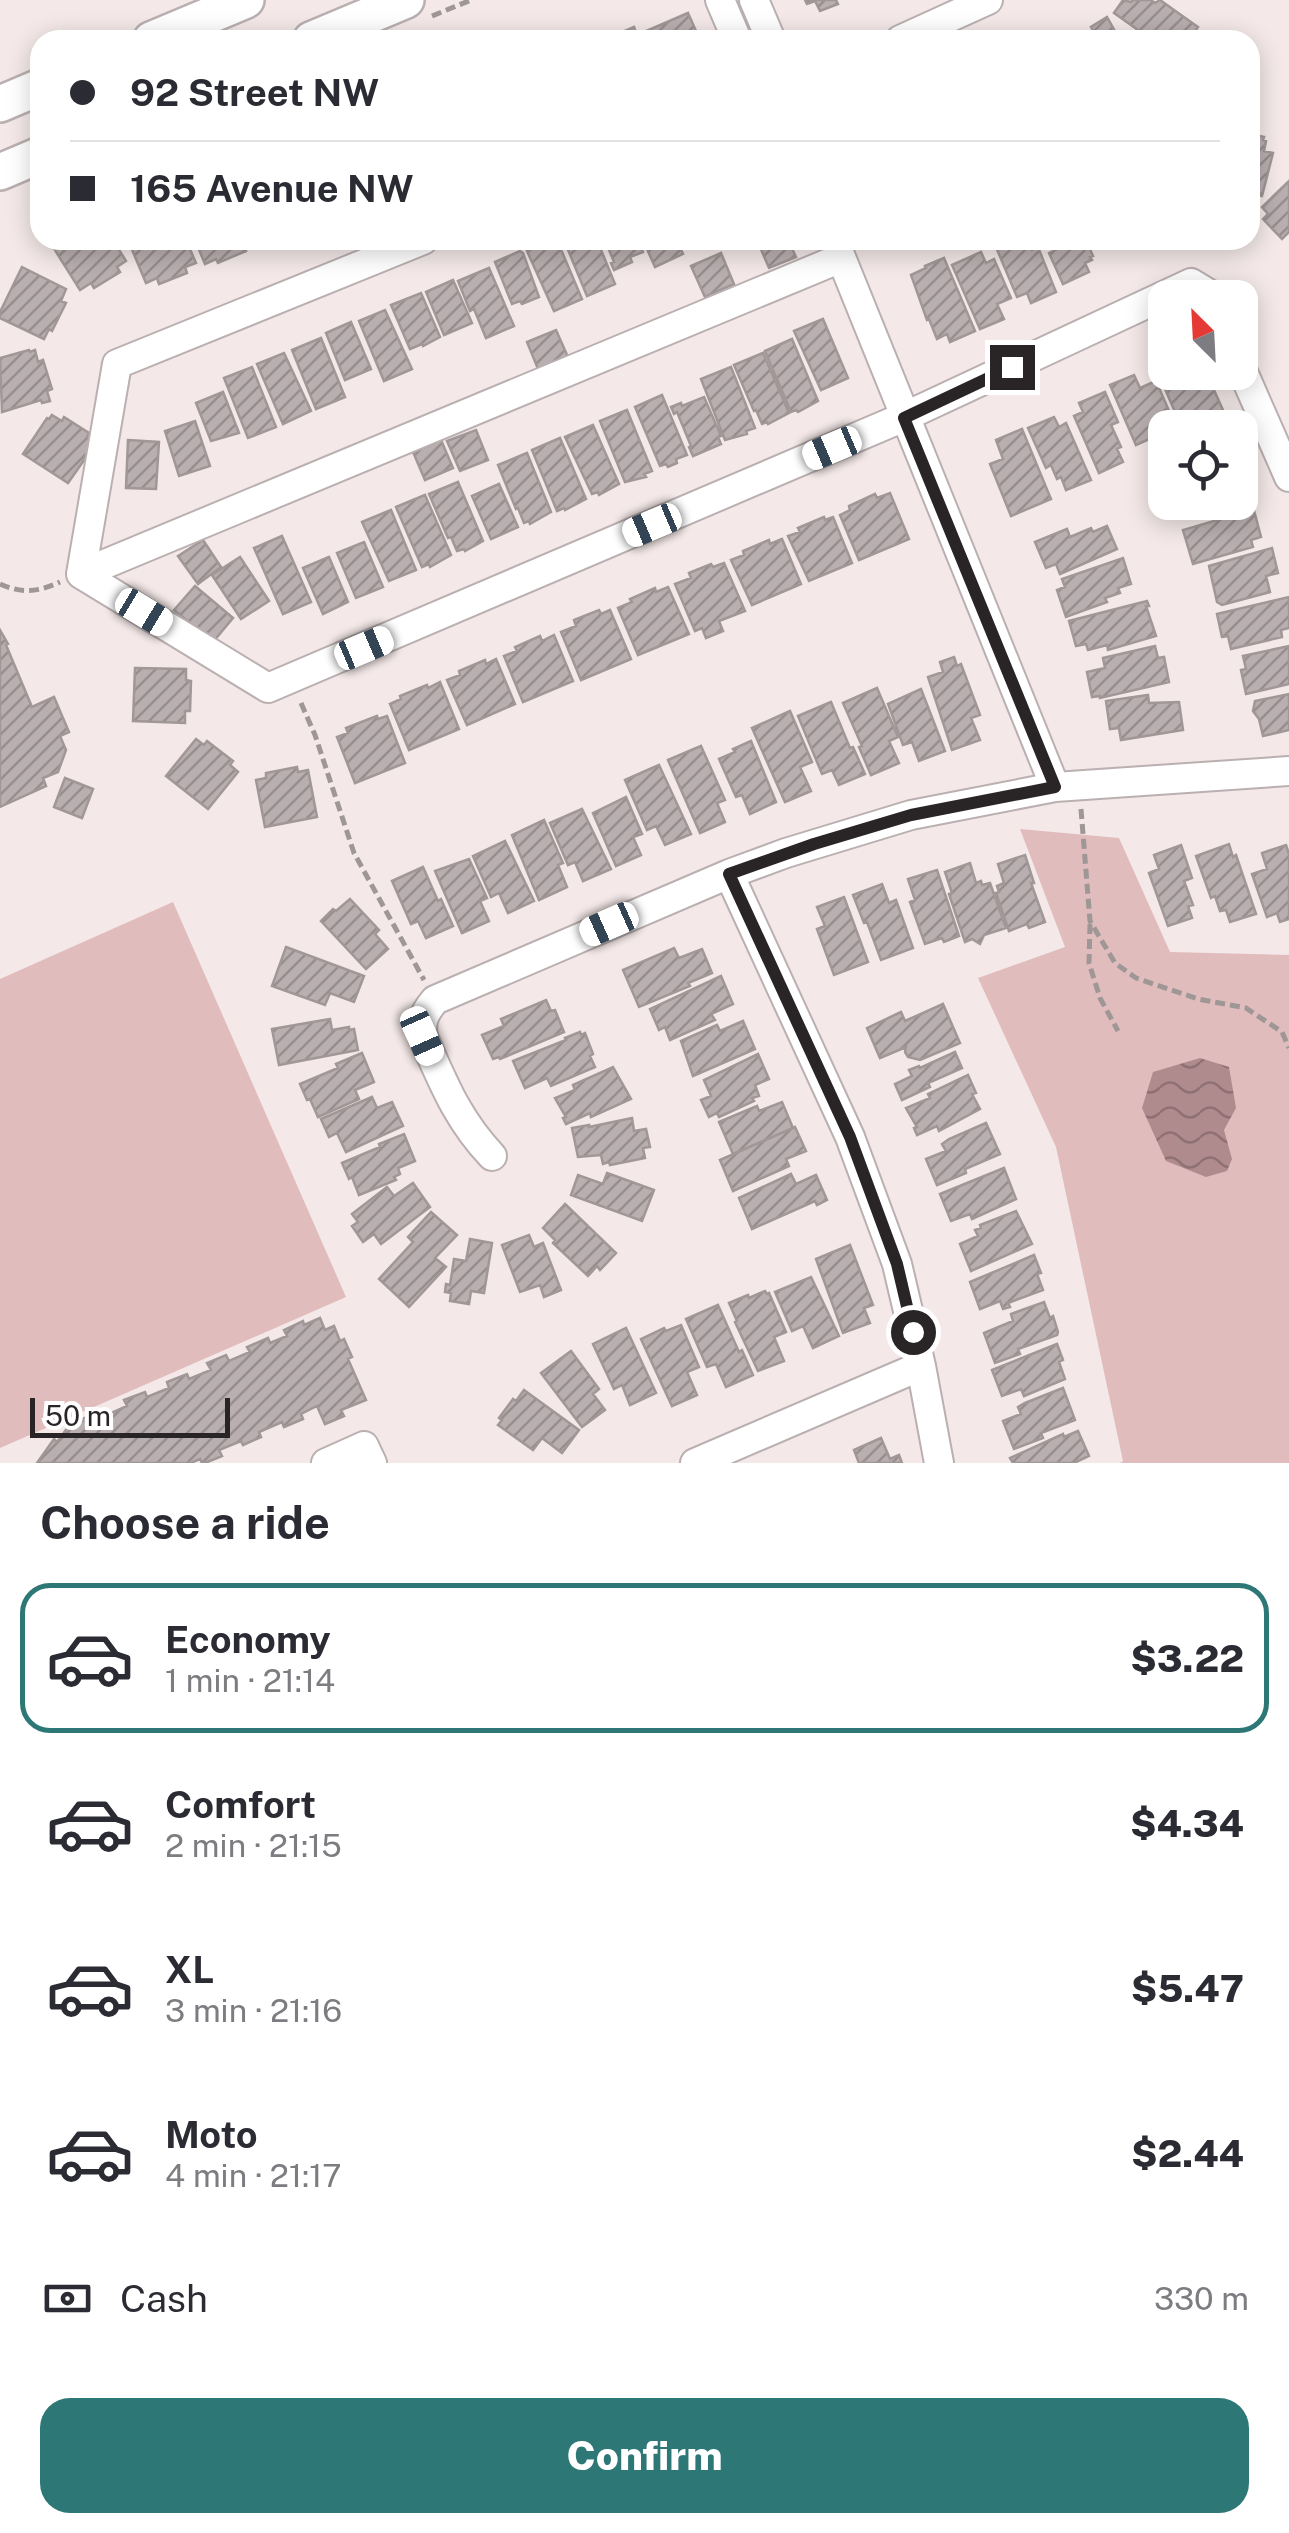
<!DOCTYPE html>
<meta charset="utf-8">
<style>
:root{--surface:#fff;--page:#f2f2f3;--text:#2b2b33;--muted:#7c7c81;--line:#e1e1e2;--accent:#2d7776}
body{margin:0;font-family:"Public Sans",sans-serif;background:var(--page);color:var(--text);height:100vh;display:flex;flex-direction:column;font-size:38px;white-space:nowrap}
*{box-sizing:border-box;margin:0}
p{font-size:32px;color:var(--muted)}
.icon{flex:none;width:55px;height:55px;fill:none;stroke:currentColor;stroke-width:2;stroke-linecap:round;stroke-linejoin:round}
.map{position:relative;height:1463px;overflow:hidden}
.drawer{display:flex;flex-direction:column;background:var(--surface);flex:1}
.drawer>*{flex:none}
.banner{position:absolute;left:30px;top:30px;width:1230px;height:220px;border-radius:30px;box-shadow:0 5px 25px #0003;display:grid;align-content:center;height:220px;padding:0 40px;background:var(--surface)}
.needle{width:65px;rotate:336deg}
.controls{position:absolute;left:1148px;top:280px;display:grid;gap:20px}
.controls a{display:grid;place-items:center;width:110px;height:110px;border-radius:20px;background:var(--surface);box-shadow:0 5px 25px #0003;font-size:50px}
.scale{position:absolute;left:30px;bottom:25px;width:200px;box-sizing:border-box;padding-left:10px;border:5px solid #292425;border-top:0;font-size:28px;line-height:35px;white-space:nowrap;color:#292425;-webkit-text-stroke:8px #fff;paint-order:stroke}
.end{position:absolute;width:45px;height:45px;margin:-22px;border:12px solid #292425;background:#fff;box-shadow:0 0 0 5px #fff}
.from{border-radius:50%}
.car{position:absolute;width:30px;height:60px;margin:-30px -15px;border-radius:12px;box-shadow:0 0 8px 2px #0007;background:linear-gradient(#fff 24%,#345 0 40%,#fff 0 76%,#345 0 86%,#fff 0)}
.banner b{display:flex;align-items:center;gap:35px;height:95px;font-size:38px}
.banner b+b{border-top:2px solid var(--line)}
.banner i{width:25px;height:25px;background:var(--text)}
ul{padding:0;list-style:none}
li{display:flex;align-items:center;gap:30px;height:150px;margin:0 20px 15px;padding:0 20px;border:5px solid transparent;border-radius:30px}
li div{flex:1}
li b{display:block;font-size:38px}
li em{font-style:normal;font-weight:800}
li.on{border-color:var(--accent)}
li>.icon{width:90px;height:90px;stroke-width:1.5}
h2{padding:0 40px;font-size:45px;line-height:120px}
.pay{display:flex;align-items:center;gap:25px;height:110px;padding:0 40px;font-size:38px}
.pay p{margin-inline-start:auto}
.action{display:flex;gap:20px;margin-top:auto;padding:20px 40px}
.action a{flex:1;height:115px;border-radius:30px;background:var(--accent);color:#fff;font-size:40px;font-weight:800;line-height:115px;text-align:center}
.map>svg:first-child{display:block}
</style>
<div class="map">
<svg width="1289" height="1463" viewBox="0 0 1289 1463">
<defs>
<pattern id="water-waves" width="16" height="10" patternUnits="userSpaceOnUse" patternTransform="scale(2.5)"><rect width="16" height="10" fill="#b08b8d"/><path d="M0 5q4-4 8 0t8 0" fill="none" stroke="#8f7173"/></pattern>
<pattern id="building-hatch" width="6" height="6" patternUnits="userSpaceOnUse" patternTransform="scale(2.5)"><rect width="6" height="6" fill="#baafb0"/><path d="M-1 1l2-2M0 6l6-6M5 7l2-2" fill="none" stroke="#978e8f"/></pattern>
</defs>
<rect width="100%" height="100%" fill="#f4e8e8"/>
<!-- green -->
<path fill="#e1bcbd" d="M1020 829 1119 838 1170 952 1289 955V1463H1120L1123 1461 1056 1147 978 978 1065 947Z
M173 902 346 1297 0 1448V979Z"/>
<!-- water -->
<path fill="url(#water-waves)" d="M1200 1058 1229 1067 1236 1108 1224 1130 1232 1159 1227 1171 1206 1177 1166 1161 1142 1108 1153 1072Z"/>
<!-- building -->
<path fill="url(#building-hatch)" stroke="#a19797" stroke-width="2.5" d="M805 0H836L838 4 820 11 815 1 807 4Z
M1123 0 1131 2 1133 0H1151L1155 3 1160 0 1198 27 1189 40H1152L1114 13Z
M688 13 700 40H647L644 32Z
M1107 17 1120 40H1089L1087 36 1094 32 1091 27Z
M634 27 639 40H604Z
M1251 134 1264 137 1263 140 1266 141 1264 151 1273 153 1262 196 1250 193Z
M1289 181V232L1282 239 1263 219 1268 214 1262 207Z
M64 240H113L126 261 117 267 120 272 94 288 91 283 80 290 53 247Z
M128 240H186L196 263 185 267 187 273 159 284 157 278 146 283Z
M195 240H253L254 242 244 246 246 251 218 263 216 259 205 264Z
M552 240H557L582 299 554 311 527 251Z
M564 240H597L615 284 587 296Z
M605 240H638L643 252 630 257 632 262 614 270 611 263 614 262Z
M643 240H677L683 254 655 267Z
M757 240H788L796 257 769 268Z
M993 240H1028L1032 250 1038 247 1056 292 1031 303 1027 293 1017 297Z
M1053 240H1086L1093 256 1090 257 1092 260 1085 263 1089 272 1063 284 1049 253 1057 249Z
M520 251 523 253 539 297 522 304 520 301 512 304 495 262Z
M981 252 986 263 994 259 1011 298 997 304 1004 319 980 329 952 265Z
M721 253 734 284 705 297 691 266Z
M944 258 975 331 950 342 947 334 937 339 929 319 927 320 911 275 926 268 925 266Z
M22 267 66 289 61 301 66 303 52 331 49 329 44 339 0 318V312Z
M489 268 514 326 486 338 474 309 470 311 458 281Z
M453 280 472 323 444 335 426 292Z
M421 293 440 337 423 346 422 344 410 349 391 305Z
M385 310 412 369 384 381 359 321Z
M823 319 848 378 821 390 794 331Z
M351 322 371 369 345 380 326 333Z
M556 330 568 357 538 369 527 342Z
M321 338 345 397 316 409 292 350Z
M792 339 818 401 798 412 796 410 791 412 765 351Z
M29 350 30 352 35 350 38 362 43 360 52 389 47 391 50 401 42 403 41 400 2 412 0 358Z
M284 353 311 411 283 424 257 364Z
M763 353 789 413 768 424 767 422 762 424 756 410 754 411 734 365Z
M1165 353V372H1206L1223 410 1182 428 1152 359Z
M252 367 276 427 248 438 224 378Z
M731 367 755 428 746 431 747 434 725 440 701 379Z
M1134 375 1140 388 1156 381 1176 427 1165 428V432L1136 445 1110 385Z
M223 392 239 433 211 441 196 403Z
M1105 392 1118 422 1111 425 1121 447 1117 449 1123 462 1099 473 1074 416 1083 412 1079 403Z
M662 395 687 455 676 459 677 463 668 467 666 464 660 466 635 407Z
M704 397 721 436 718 437 721 444 693 456 689 447 691 446 677 412 674 414 671 407 681 403 682 406Z
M627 410 652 471 644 474 646 477 625 482 600 421Z
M52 415 62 421 64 417 89 433 87 437 96 443 68 483 23 454 47 418 49 419Z
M1054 417 1059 427 1066 423 1091 480 1066 490 1061 477 1057 479 1051 465 1046 468 1028 428Z
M195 421 210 466 179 476 165 431Z
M593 425 619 484 599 495 598 492 592 494 565 437Z
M1022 429 1051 499 1011 516 990 464 1003 459 996 440Z
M476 430 488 460 460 471 447 441Z
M560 438 586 499 565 510 564 508 557 511 532 450Z
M128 440 159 442 156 489 126 488Z
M441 440 453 468 425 480 413 452Z
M527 453 551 512 530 524 529 521 524 523 518 508 516 509 498 465Z
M458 482 483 541 465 551 464 549 457 551 451 537 448 538 429 494Z
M499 484 518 527 491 539 472 496Z
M890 493 909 539 859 560 840 515 850 510 849 506 875 494 877 498Z
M425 495 451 555 430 567 429 564 422 567 396 507Z
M1171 502H1221L1205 509 1204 505 1193 509 1191 505 1175 512Z
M1252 503 1261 537 1251 540 1253 547 1193 564 1183 530 1221 519 1219 512Z
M391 510 416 570 389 581 362 522Z
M824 517 825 520 833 517 852 563 809 581 788 536 800 532 798 528Z
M1107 526 1117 549 1060 574 1056 564 1046 568 1035 542 1067 529 1070 537 1091 528 1093 532Z
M282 536 311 602 283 614 254 548Z
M782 539 801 584 752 605 731 560 744 555 743 551 769 540 770 544Z
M203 540 221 567 198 584 178 556Z
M364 542 383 587 356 598 337 553Z
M1272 548 1278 573 1266 576 1270 592 1222 605 1217 602 1209 566Z
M240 557 269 601 241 619 212 575Z
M329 557 348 602 323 614 303 568Z
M1123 558 1131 584 1118 588 1120 593 1105 598 1107 602 1066 617 1057 590 1065 587 1062 579Z
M724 563 745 611 719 621 723 631 706 638 702 628 695 631 675 584 691 578 689 573 711 564 713 567Z
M195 586 233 618 213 642 174 610Z
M668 587 689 634 638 655 618 608 632 602 630 599 655 588 656 592Z
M1289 597V628L1281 630 1282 637 1231 649 1228 636 1222 637 1217 614Z
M1147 601 1149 606H1146L1156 636 1108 650 1107 645 1088 650 1086 644 1076 646 1069 621Z
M599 610 601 614 610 610 631 659 581 680 561 632 576 626 574 620Z
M0 630 8 644 6 645 32 707 54 697 69 732 60 736 66 750 58 772 43 778 46 786 0 807Z
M554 635 573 681 523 702 504 656 517 651 515 647 540 636 542 641Z
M1155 646 1158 658 1164 657 1169 682 1100 698V696L1092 697 1087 672 1105 668 1103 658Z
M1289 646V684L1246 694 1241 670 1246 669 1243 656Z
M954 657 957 666 961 664 980 715 971 718 980 740 952 750 928 677 943 672 940 662Z
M496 659 515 704 467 725 447 680 460 675 459 671 485 660 486 664Z
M135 668 186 669V680L191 681 190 711H185V723L133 721Z
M440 682 459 729 409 750 390 704 401 699 400 696 427 685 428 688Z
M877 688 898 737 889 741 899 763 871 775 859 747 862 746 843 703Z
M921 689 945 751 919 761 912 742 903 745 888 704Z
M1289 694V730L1263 736 1259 719 1253 711 1255 701Z
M1148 695 1149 703 1179 702 1183 730 1121 740 1119 728 1110 729 1106 701Z
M831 702 850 748 853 747 865 774 839 785 832 770 822 774 798 716Z
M790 711 812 762 800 767 811 791 785 802 752 728Z
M377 716 378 719 387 716 405 763 355 783 337 737 348 733 346 728Z
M196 739 204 745 207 741 233 761 230 765 238 772 208 809 166 776Z
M751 741 776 802 750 814 742 795 736 797 719 759 735 752 733 749Z
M701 746 725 800 717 803 725 822 700 833 668 760Z
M659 765 691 834 665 845 656 826 647 830 625 780Z
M297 767 298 772 308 770 317 817 265 827 256 780 266 778V773Z
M65 778 93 789 82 818 54 807Z
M626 797 642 834 633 837 641 855 616 866 593 813Z
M582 809 611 869 583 881 575 862 568 865 550 823Z
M544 820 563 863 558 865 567 887 539 900 512 835Z
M505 841 534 901 508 913 499 893 491 897 473 856Z
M1229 844 1233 857 1236 855 1256 914 1230 922 1226 910 1220 911 1215 896 1211 898 1196 856Z
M1181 845 1192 878 1184 881 1193 905 1188 906 1192 918 1168 926 1149 873 1159 869 1154 855Z
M1286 845 1289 854V919L1280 922 1277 913 1267 917 1252 874 1267 869 1262 853Z
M1025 855 1034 883H1031L1045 922 1029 928 1027 924 1009 931 996 893 999 892 997 886 1004 883 998 864Z
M469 859 487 898 480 901 489 921 462 933 435 871Z
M970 863 976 883 981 881 982 885 990 883 1006 928 984 935 980 944 972 939 965 942 949 894 952 893 945 872Z
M423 867 438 901 441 899 453 926 426 938 418 921 411 924 392 881Z
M937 870 959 936 944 942 942 938 925 944 910 902 915 900 908 879Z
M882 884 889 903 896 900 913 948 881 960 867 922 864 923 853 895Z
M844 897 868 962 834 975 817 929 825 926 817 907Z
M350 899 379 930 375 934 388 949 366 969 321 921 333 909 336 911Z
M286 947 364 976 354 1002 330 993 325 1005 272 986Z
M674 948 679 958 702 949 712 973 688 983 690 986 639 1007 623 970Z
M721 976 733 1004 711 1014 715 1020 670 1040 665 1027 659 1030 650 1009Z
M546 1000 551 1011 555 1010 564 1032 500 1059 499 1057 493 1059 482 1035 504 1026 501 1019Z
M943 1004 960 1043 920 1060 908 1057 905 1052 906 1047 880 1058 867 1028 901 1012 905 1021Z
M330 1019 332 1030 349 1027V1030L354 1029 358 1050 279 1065 272 1029Z
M743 1021 755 1049 693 1076 681 1041 717 1025 720 1031Z
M580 1032 581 1035 585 1033 593 1054 590 1056 595 1067 551 1086 547 1078 525 1088 513 1061 566 1040 565 1038Z
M955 1052 962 1068 928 1083 930 1087 902 1100 895 1084 912 1076 909 1070 919 1066 920 1068Z
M362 1053 374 1082 355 1090 359 1099 318 1117 310 1099 307 1100 300 1084 338 1068 336 1064Z
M758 1054 769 1079 755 1085 759 1096 752 1098 754 1101 719 1117 717 1113 709 1117 701 1100 711 1096 704 1080Z
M613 1067 631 1099 591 1117 590 1113 566 1124 563 1118 566 1117 555 1098 575 1090 573 1085Z
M968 1075 976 1093 972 1094 980 1109 939 1131 937 1126 917 1135 914 1128 917 1127 906 1108 930 1098 928 1094Z
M372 1097 377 1108 392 1102 403 1126 346 1152 337 1133 329 1137 321 1119Z
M782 1102 793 1128 733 1154 719 1122 757 1106 759 1111Z
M632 1118 634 1131 646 1129 650 1147 643 1148 645 1158 610 1165 609 1162 603 1164 601 1155 578 1157 572 1128 589 1125V1127Z
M986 1123 1000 1154 965 1169 966 1173 937 1185 926 1159 946 1151 942 1144 949 1139Z
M795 1127 806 1151 786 1159 789 1166 733 1191 720 1160Z
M404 1134 415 1161 398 1168 400 1174 394 1177 396 1180 359 1195 352 1177 349 1179 342 1163 380 1147 379 1144Z
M1004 1168 1016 1199 972 1219 970 1214 951 1221 940 1194Z
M607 1173 654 1190 642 1221 571 1195 578 1175 603 1184Z
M791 1174 796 1184 816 1175 827 1200 817 1205 815 1201 752 1229 739 1198Z
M413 1183 430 1207 381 1244 374 1234 363 1242 352 1226 358 1222 352 1214 387 1187 394 1196Z
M565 1204 616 1253 600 1270 597 1266 588 1276 553 1243 555 1240 543 1228Z
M1016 1211 1032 1244 971 1271 960 1244 978 1236 975 1230 981 1228 980 1225Z
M431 1212 457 1235 435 1258 446 1267 409 1307 379 1279 413 1242 408 1237Z
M529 1235 534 1247 543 1243 561 1290 544 1297 540 1285 520 1292 502 1245Z
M470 1239 492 1243 484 1293 471 1291 469 1304 450 1301 451 1293 445 1292 446 1284 450 1285 454 1259 466 1261Z
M850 1245 873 1305 864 1308 870 1323 843 1333 816 1259Z
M1034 1255 1041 1273 1037 1274 1043 1290 1008 1303 1010 1307 1003 1309 1000 1301 980 1309 970 1282Z
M811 1277 839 1336 813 1348 803 1326 792 1331 775 1292Z
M765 1291 767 1294 769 1293 786 1332 774 1337 784 1361 758 1371 735 1322 737 1321 729 1303 748 1295 749 1298Z
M1044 1302 1050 1318 1053 1316 1058 1332 1057 1335 1018 1349 1020 1354 995 1363 984 1333 1013 1321 1011 1314Z
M718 1305 739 1352 742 1350 753 1375 726 1387 716 1364 707 1367 686 1319Z
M320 1318 325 1330 334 1326 340 1341 344 1339 352 1357 348 1359 366 1400 341 1410 344 1416 325 1424 317 1406 301 1414 303 1419 284 1427 282 1422 259 1432 261 1437 243 1445 241 1441 219 1450 222 1456 205 1463H202L200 1459 191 1463H37L54 1439 57 1442 68 1427 83 1421 82 1419 104 1409 107 1415 127 1406 124 1400 145 1392 147 1397 169 1388 167 1382 187 1374 189 1379 211 1370 207 1363 226 1355 229 1361 250 1352 247 1347 268 1338 270 1343 287 1336 284 1330 303 1321 304 1325Z
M681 1325 699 1367 687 1372 697 1395 672 1406 641 1339 664 1328 666 1331Z
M626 1328 656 1393 630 1405 622 1385 614 1389 593 1344Z
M1057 1344 1063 1360 1059 1362 1065 1379 1024 1396 1021 1389 1002 1396 992 1370Z
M571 1351 599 1389 593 1394 605 1410 582 1427 541 1373Z
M1063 1388 1075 1420 1041 1433 1043 1438 1014 1449 1003 1421 1021 1414 1018 1407 1025 1403Z
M524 1390 579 1430 562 1453 542 1438 533 1450 498 1425 502 1420 499 1418 513 1399 516 1401Z
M1078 1431 1089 1456 1074 1463H1013L1010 1458 1063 1434 1064 1437Z
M881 1438 890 1459 899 1455 902 1463H859L854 1450Z"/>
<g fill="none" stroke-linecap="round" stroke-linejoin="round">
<!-- minor casing -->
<g stroke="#bbb0b1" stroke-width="32">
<path id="minor" d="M720 0 737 40
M754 0 771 40
M900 40 988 0
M423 240 117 364 81 574 841 258
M834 240 1055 787
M1240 365 1289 477
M81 574 268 688 904 417 1191 283 1209 294 1210 298
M729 874 850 1137 897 1264 921 1366 939 1463
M492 1156C457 1119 443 1082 423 1037 420 1021 425 1012 435 1000L729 874 786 853 911 815 1055 787 1289 771
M326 1463 364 1446 372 1463
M695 1463 921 1366"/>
</g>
<!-- major casing -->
<g stroke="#bbb0b1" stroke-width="40">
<path id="major" d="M151 40 246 0
M311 40 406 0
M0 104 40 87
M0 172 40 155"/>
</g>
<!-- path -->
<path stroke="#9f9696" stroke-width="5" stroke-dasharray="10 5" stroke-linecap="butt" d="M432 16 471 0
M0 584C23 594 38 592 60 582
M301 703 315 735 354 853 424 980
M1081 809 1090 921 1115 963 1136 978 1198 999 1246 1008 1282 1032 1289 1048
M1090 924 1089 963 1100 998 1118 1031"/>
<!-- minor -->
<use href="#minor" stroke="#fff" stroke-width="28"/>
<!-- major -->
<use href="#major" stroke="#fff" stroke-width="35"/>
</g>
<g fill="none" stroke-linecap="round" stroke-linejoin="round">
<!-- route -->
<path stroke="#292425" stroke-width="12" d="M913 1332 897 1264 850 1137 729 874 814 844 911 815 1055 787 904 418 1012 367"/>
</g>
</svg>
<div class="controls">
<a><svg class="needle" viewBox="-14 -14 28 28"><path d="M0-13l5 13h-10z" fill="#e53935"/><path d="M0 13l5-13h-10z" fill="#7c7c81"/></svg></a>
<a><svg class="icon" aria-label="locate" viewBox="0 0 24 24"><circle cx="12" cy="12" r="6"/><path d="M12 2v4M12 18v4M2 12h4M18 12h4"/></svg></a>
</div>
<div class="scale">50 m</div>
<i class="end from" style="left:913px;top:1332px"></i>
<i class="end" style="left:1012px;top:367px"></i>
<i class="car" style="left:832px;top:448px;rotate:247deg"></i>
<i class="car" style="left:652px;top:525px;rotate:247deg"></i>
<i class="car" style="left:144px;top:612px;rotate:121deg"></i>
<i class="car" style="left:364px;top:648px;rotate:67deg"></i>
<i class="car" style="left:609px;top:924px;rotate:246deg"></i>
<i class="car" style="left:422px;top:1036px;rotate:156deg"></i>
<div class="banner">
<b><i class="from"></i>92 Street NW</b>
<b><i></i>165 Avenue NW</b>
</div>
</div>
<section class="drawer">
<h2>Choose a ride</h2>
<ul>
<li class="on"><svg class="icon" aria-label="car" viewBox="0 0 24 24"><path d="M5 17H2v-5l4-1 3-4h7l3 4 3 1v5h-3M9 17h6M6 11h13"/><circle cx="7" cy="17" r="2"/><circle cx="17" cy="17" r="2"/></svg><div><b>Economy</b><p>1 min · 21:14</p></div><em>$3.22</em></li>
<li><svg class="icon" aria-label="car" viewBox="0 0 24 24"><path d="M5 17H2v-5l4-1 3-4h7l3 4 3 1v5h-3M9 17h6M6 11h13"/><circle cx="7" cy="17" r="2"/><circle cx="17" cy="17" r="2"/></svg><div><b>Comfort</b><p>2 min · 21:15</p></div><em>$4.34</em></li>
<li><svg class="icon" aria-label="car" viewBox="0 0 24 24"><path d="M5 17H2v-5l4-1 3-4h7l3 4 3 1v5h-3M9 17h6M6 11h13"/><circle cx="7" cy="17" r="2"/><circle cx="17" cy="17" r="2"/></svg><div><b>XL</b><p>3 min · 21:16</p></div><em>$5.47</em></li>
<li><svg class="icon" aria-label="car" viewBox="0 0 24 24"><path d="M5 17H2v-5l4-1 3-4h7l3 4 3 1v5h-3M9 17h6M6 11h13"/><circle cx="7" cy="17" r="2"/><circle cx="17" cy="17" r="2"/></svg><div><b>Moto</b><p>4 min · 21:17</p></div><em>$2.44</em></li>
</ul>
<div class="pay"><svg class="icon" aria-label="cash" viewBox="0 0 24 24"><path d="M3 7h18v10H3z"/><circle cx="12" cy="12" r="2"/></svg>Cash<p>330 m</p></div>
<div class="action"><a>Confirm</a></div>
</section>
